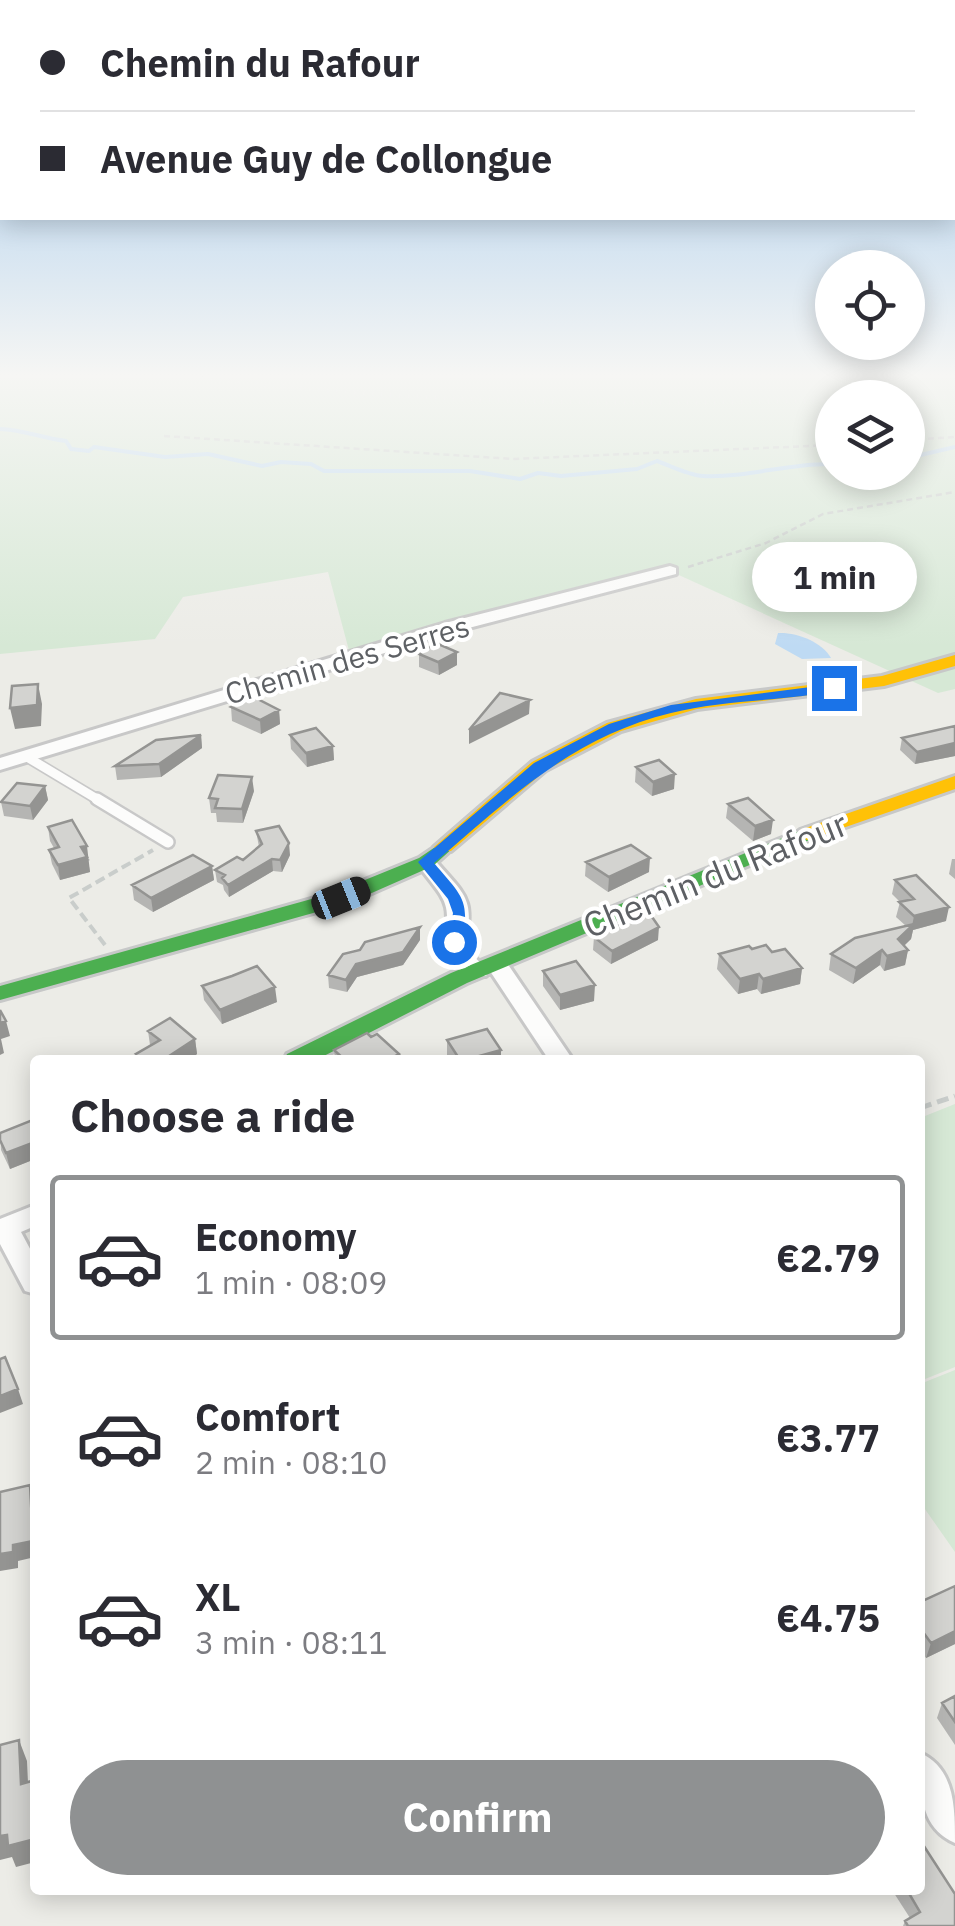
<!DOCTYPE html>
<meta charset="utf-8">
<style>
:root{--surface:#fff;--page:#f7f7f7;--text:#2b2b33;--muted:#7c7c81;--line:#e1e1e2;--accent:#8f9192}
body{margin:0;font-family:"IBM Plex Sans",sans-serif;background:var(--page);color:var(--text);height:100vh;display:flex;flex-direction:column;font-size:38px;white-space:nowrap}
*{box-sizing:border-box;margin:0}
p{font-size:32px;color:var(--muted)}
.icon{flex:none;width:55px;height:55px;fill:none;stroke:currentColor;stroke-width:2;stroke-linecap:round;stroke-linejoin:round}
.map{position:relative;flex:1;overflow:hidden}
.sheet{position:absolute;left:30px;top:1055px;width:895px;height:840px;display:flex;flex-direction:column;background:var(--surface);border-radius:10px;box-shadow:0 5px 25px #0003}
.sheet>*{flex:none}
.banner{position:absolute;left:0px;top:0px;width:955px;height:220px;box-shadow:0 5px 25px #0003;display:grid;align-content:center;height:220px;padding:0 40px;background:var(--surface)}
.fabs{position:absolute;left:815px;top:250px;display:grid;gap:20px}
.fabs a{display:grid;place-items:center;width:110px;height:110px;border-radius:50%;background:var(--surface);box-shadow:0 5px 25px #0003;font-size:50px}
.end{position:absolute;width:45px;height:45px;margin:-22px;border:12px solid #1a73e8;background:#fff;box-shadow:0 0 0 5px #fff}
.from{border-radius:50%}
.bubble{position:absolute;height:70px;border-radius:35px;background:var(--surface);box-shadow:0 5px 25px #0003;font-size:32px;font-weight:700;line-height:70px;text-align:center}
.car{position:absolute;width:30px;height:60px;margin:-30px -15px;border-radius:12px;box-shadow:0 0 8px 2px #0007;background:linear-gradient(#222 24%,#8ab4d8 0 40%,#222 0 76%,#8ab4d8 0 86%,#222 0)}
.banner b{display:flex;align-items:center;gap:35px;height:95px;font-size:38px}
.banner b+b{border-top:2px solid var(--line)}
.banner i{width:25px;height:25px;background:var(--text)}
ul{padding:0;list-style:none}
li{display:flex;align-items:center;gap:30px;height:165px;margin:0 20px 15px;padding:0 20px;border:5px solid transparent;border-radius:10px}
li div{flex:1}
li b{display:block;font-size:38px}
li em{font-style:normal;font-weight:700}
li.selected{border-color:var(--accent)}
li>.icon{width:90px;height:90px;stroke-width:1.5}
h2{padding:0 40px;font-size:45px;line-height:120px}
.cta{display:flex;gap:20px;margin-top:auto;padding:20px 40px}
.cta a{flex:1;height:115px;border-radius:60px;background:var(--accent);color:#fff;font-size:40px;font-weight:700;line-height:115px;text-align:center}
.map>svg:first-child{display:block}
</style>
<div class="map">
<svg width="955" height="1926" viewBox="0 0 955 1926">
<rect width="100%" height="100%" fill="#ecece7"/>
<!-- green -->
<path fill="#d6e8d5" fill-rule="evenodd" d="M0 377H955V689L938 693 670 571 351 658 328 572 183 597 155 639 0 654ZM832 398H908V472H832Z
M955 1104V1367L920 1381V1118Z
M955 1370V1552L920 1502V1384Z"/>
<!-- water -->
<path fill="#bedaf3" d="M778 633C797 632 822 642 831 658L802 659 775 644Z"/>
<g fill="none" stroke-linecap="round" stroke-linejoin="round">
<!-- stream -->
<path stroke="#bedaf3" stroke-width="4" d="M0 429C24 430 42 438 66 441L71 449 89 451 94 447 165 457 208 454 262 466 281 462 311 464 324 471H470L520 479 538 473 561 476 637 469 657 461C671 466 688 475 703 476 747 478 788 463 832 464
M908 458 955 447"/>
<!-- lane-far1 casing -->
<g stroke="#c8c8c8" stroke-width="12">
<path id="lane-far1" d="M27 757 102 802"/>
</g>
<!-- lane casing -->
<g stroke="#c8c8c8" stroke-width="16">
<path id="lane" d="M97 799 168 842"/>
</g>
<!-- street casing -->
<g stroke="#c8c8c8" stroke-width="6">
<path id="street" d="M670 566 676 568V574L457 631 0 770V758L445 623Z
M426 856 433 858C466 897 475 896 465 948L489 971 486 976H470L443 950C453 898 445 902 416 862Z
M497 958 505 960 573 1060H549L486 965Z
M35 1205V1226L21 1232 35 1258V1294L25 1291 0 1244V1219Z
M920 1753C955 1768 955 1808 955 1843 918 1827 920 1787 920 1753Z"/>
</g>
<!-- fast casing -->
<g stroke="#c7c8c8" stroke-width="6">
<path id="fast" d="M807 828 817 834 814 838 467 983 316 1060H284L287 1054 451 973Z
M444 841 454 847 433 866 349 903 0 1000V986L333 893 419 858Z"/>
</g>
<!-- slow casing -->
<g stroke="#c7c8c8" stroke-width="6">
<path id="slow" d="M955 655V666L884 686 697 709 621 731 546 770 451 851H437L434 847 532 762 607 723 696 699 882 676Z
M955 776V789L814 838 807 840 797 834 800 830Z"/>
</g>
<!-- path-far2 -->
<path stroke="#c9cdcb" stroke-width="2.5" stroke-dasharray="6 4" stroke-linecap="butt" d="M164 436 513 459 832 445
M908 440 955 437
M688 567 766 543 823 514 955 492"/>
<!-- path-far1 -->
<path stroke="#c9cdcb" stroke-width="4" stroke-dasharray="10 5" stroke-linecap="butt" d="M105 945 69 898 153 850"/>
<!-- path -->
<path stroke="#c9cdcb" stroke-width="5" stroke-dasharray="12 6" stroke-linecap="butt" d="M920 1108 955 1096"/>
<!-- lane-far1 -->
<use href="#lane-far1" stroke="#fcfcfb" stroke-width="9"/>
<!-- lane -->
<use href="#lane" stroke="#fcfcfb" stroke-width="11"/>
<!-- street -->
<use href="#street" fill="#fcfcfb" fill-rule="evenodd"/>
<!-- fast -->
<use href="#fast" fill="#4caf50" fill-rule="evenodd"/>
<!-- slow -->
<use href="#slow" fill="#ffc107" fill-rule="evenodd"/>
<!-- rail -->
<path stroke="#e3e4e3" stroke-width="4" stroke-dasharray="1 8" stroke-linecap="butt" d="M202 377C412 404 621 406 832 400
M908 398 955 396"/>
</g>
<!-- wall -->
<path fill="#b5b5b3" d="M457 652V665L439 675 419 667V654Z
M231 707 279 710 280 724 261 734 232 721Z
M955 726V756L915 764 900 750 902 738Z
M201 735 202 748 161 777 117 780 115 766Z
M290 735 333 746 334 760 307 767 291 749Z
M636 767 674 789 652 796 635 782Z
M45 786 48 800 33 820 4 816 1 802Z
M254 791 243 823 217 822 216 813H211L209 798Z
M728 804 771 834 753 841 726 818Z
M48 827 90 860 88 861 90 872 60 880 52 864 49 850 54 848 50 841Z
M256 831 290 855 282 872 273 871 229 897 224 890 223 885 217 882 215 870 243 860 259 847Z
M952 859H955V879L949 874Z
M586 862 649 872 608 892 585 876Z
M212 866 214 880 153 912 134 900 132 885Z
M895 880 946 921 913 930 911 939 904 946 908 950 905 965 884 971 880 965 853 984 829 970 831 954 906 926 896 917 900 902 892 894Z
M594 937 658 940 611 964 593 950Z
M420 940 403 965 357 977 347 992 329 988 328 975Z
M752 949 772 952 802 968 800 984 761 994 757 989 738 994 717 969 719 954Z
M543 971 594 1001 560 1010 543 986Z
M202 986 277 1002 222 1024 204 1000Z
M148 1031 195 1039 197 1054 189 1060H137L136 1054 150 1045Z
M371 1037 399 1060H335L334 1050Z
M447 1040 501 1050V1060H450L447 1056Z
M35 1119V1159L10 1169 1 1150 0 1133Z
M955 1586V1644L926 1658 920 1649V1602Z
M955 1696V1745L937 1718 942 1703Z
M892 1890H920L955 1926H903L905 1921 910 1918Z"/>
<!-- shaded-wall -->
<path fill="#949492" d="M457 652V665L439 675 438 662Z
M38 684 42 704 41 726 15 729 10 708Z
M530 700 529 714 469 744V730Z
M279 710 280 724 261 734 260 720Z
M201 735 202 748 161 777 159 764Z
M955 743V756L915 764 917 752Z
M333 746 334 760 307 767 306 753Z
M675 774 674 789 652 796 653 782Z
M252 777 254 791 243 823 242 809Z
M45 786 48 800 33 820 30 806Z
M773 820 771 834 753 841 755 826Z
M289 843 290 855 282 872 280 860Z
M87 846 90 872 60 880 58 865 81 847Z
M650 858 649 872 608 892 609 877Z
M272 859 273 871 229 897 228 885Z
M212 866 214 880 153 912 151 898Z
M949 907 946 921 913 930 911 939 895 954 908 950 905 965 884 971 887 956 898 939 912 926 914 916Z
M420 927V940L403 965 357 977 347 992 346 980 356 964Z
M659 927 658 940 611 964 612 951Z
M882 950 880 965 853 984 856 968Z
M802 968 800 984 761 994 763 979Z
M759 974 757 989 738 994 740 979Z
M595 985 594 1001 560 1010V995Z
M275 987 277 1002 222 1024 220 1010Z
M6 1021 10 1036 1 1039 4 1053 0 1055V1023Z
M195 1039 197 1054 189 1060H163Z
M501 1050V1060H465Z
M35 1142V1159L10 1169 6 1153Z
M18 1389 23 1404 0 1413V1396Z
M30 1485 34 1501 35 1557 18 1561V1568L0 1571V1554L13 1545Z
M955 1631V1644L926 1658 931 1643Z
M19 1740 27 1761 29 1805 21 1784Z
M7 1835 35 1839V1862L16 1867 12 1857 0 1860V1836Z"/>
<!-- building -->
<path fill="#d3d3d0" stroke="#949492" stroke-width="2.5" d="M436 643 457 652 438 662 419 654Z
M38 684 37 705 10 708 12 686Z
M500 693 530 700 469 730Z
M252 696 279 710 260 720 231 707Z
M955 726V743L917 752 902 738Z
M316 728 333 746 306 753 290 735Z
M201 735 159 764 115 766 156 740Z
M659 760 675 774 653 782 636 767Z
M218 775 252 777 242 809 215 808 218 799 209 798Z
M17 783 45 786 30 806 1 802Z
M748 798 773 820 755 826 728 804Z
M72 820 87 846 81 847 87 857 58 865 49 850 59 847 48 827Z
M279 826 289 843 280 860 272 859 228 885 222 878 225 875 215 870 237 857 243 860 262 844 256 831Z
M631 845 650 858 609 877 586 862Z
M193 855 212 866 151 898 132 885Z
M916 875 949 907 914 916 899 902 914 899 895 880Z
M650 914 659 927 612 951 594 937 631 919Z
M914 924 898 939 908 950 887 956 882 950 856 968 831 954 855 938Z
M420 927 403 952 356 964 346 980 328 975 343 954 360 950 365 942Z
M766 945 772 952 785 949 802 968 763 979 759 974 740 979 719 954 749 946 752 949Z
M576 961 595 985 560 995 543 971Z
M257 966 275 987 220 1010 202 986 232 976Z
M0 1010 6 1021 0 1023Z
M170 1018 195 1039 163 1060H144L136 1054 160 1040 148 1031Z
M487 1029 501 1050 465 1060H460L447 1040Z
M367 1033 371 1037 377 1034 399 1054 387 1060H345L334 1050Z
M35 1119V1142L6 1153 0 1140V1133Z
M5 1357 18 1389 0 1396V1359Z
M30 1485 33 1541 13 1545V1552L0 1554V1492Z
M955 1586V1631L931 1643 920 1628V1602Z
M955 1696V1722L942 1703Z
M19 1740 21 1784 35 1780V1839L8 1846 7 1835 0 1836V1745Z
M920 1840 955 1894V1926H908L905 1921 920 1912 907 1890H920Z"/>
<!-- sky -->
<linearGradient id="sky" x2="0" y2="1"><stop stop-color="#97c3ec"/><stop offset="0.58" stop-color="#f6f6f4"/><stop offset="1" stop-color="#f6f6f4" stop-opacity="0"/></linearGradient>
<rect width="955" height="647" fill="url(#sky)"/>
<!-- route -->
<path fill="#1a73e8" d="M834 684 840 688 839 690C784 702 725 699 671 713 572 737 509 799 434 863 460 894 472 900 461 942L448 945 453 913 448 899 418 862 534 763 609 724 671 705Z"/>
<g text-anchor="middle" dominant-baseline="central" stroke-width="8" stroke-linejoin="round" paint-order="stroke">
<!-- far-street labels -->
<g font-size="30" fill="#5d6064" stroke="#fff">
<text transform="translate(347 659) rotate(-16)">Chemin des Serres</text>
</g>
<!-- street labels -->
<g font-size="35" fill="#5d6064" stroke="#fff">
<text transform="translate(715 874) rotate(-22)">Chemin du Rafour</text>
</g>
</g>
</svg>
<div class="fabs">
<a><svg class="icon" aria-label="locate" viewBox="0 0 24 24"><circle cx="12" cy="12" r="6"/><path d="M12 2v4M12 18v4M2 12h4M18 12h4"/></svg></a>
<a><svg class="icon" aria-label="layers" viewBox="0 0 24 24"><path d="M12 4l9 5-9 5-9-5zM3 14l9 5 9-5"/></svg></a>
</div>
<i class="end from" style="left:454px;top:942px"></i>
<i class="end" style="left:834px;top:688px"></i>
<div class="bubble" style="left:752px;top:542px;width:165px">1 min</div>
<i class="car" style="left:341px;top:898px;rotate:68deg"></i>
<div class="banner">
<b><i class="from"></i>Chemin du Rafour</b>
<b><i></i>Avenue Guy de Collongue</b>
</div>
<section class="sheet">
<h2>Choose a ride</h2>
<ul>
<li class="selected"><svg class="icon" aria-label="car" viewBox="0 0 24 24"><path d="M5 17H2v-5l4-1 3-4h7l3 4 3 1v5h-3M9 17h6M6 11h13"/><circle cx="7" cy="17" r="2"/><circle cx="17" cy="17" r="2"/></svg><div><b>Economy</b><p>1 min · 08:09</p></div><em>€2.79</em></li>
<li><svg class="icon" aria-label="car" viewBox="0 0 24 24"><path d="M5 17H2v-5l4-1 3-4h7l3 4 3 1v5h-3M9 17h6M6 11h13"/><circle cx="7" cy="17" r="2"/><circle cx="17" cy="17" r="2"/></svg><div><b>Comfort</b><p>2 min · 08:10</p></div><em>€3.77</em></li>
<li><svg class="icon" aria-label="car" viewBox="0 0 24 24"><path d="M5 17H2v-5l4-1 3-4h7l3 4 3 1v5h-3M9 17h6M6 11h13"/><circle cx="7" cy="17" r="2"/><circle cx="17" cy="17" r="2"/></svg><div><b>XL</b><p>3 min · 08:11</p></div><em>€4.75</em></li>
</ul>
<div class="cta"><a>Confirm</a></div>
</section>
</div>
